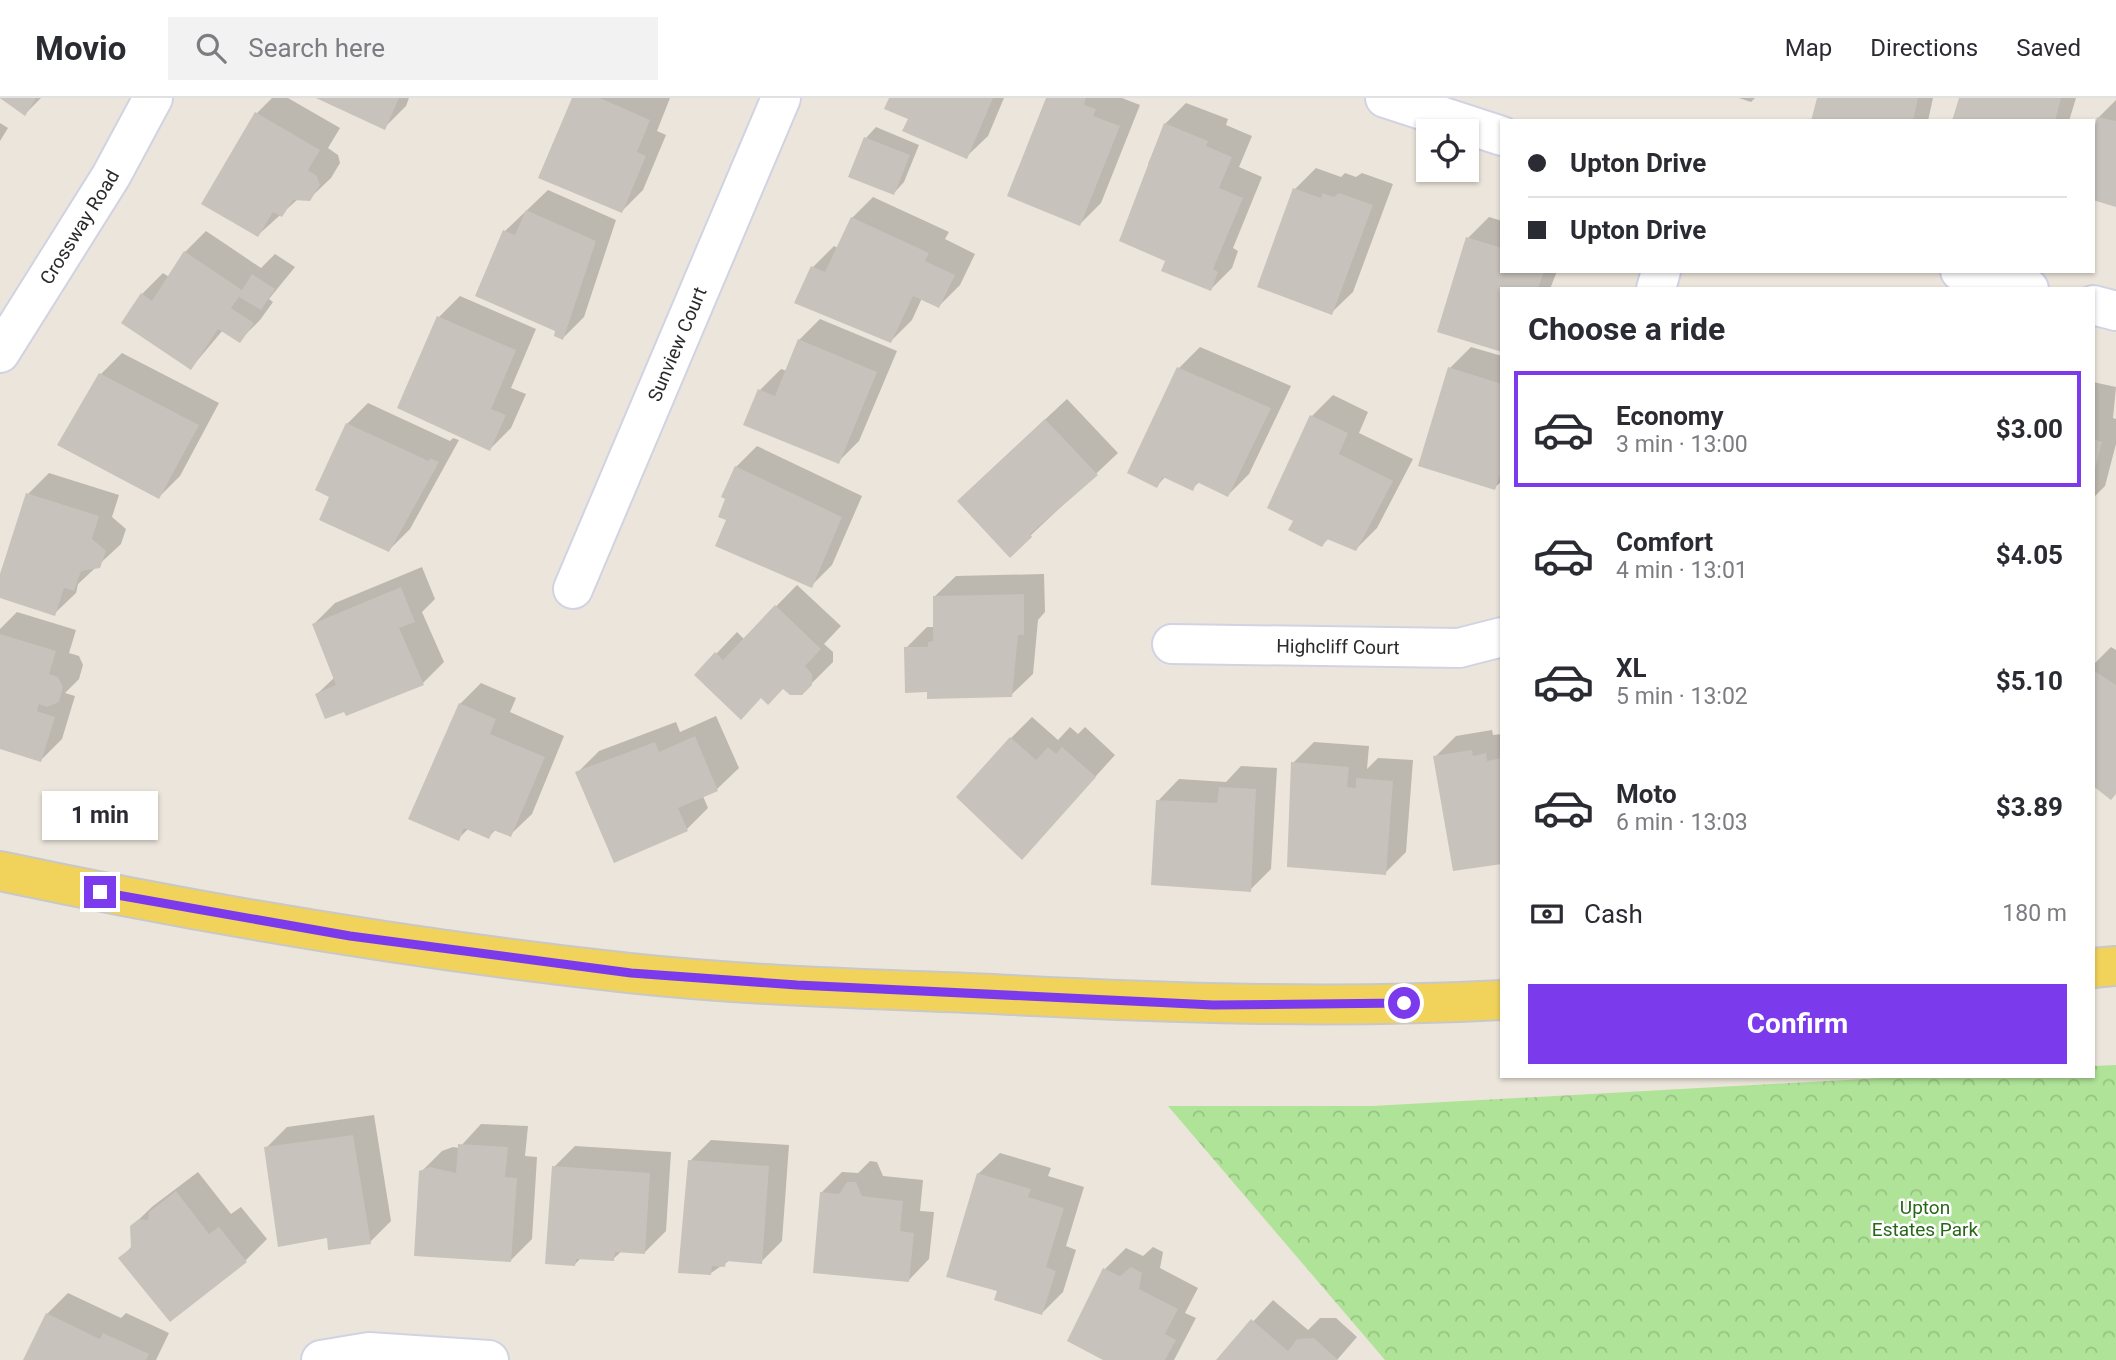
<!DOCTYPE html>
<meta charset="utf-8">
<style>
:root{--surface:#fff;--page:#f2f2f3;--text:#2b2b33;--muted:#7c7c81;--line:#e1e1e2;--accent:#7c3aed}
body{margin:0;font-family:Roboto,sans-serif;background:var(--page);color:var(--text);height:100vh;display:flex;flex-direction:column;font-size:26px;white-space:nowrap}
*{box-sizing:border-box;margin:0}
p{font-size:23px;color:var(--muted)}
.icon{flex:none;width:38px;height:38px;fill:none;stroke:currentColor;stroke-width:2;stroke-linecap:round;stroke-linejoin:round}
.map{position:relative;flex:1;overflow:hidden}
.panel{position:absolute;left:1500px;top:189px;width:595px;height:791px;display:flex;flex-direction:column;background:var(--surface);border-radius:0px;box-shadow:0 2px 5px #0004}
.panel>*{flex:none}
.guide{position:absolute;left:1500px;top:21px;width:595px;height:154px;border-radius:0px;box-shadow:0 2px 5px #0004;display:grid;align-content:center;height:154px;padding:0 28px;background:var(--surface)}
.fabs{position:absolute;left:1416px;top:21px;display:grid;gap:14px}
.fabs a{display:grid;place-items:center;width:63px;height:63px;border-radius:0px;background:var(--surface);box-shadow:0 2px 5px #0004;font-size:35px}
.end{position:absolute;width:32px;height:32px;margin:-16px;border:9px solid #7c3aed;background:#fff;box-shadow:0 0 0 4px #fff}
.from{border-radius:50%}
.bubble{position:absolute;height:49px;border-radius:0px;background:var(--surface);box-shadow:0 2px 5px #0004;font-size:23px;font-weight:700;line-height:49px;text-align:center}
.guide b{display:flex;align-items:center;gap:24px;height:66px;font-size:26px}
.guide b+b{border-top:2px solid var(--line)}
.guide i{width:18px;height:18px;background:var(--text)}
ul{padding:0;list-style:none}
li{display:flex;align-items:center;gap:21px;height:116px;margin:0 14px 10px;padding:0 14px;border:4px solid transparent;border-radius:0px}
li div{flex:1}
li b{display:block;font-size:26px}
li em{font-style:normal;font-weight:700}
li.current{border-color:var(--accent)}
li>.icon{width:63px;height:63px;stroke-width:1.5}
h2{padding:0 28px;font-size:32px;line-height:84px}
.pay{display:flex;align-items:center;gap:18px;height:77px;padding:0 28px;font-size:26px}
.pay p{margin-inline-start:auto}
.button{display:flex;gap:14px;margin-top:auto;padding:14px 28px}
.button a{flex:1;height:80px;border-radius:0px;background:var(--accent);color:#fff;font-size:28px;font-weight:700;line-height:80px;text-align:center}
header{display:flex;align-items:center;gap:42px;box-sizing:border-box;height:98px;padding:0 35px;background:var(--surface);border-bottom:2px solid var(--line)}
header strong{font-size:33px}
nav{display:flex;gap:38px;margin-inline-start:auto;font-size:24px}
.search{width:490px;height:63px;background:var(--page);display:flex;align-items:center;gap:18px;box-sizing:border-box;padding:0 24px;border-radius:0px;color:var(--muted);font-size:26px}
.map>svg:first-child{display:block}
</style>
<header>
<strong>Movio</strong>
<div class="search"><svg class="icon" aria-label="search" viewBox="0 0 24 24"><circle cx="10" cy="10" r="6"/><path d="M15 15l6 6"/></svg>Search here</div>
<nav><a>Map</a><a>Directions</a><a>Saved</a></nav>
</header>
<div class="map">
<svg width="2116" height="1262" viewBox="0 0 2116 1262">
<defs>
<pattern id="forest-crowns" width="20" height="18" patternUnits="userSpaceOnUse" patternTransform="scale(1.75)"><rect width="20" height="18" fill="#afe397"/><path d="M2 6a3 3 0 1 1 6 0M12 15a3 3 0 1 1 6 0" fill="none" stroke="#97c382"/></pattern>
</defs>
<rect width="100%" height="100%" fill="#ece5db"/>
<!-- forest -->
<path fill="url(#forest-crowns)" d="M2116 967V1262H1385L1168 1008H1372L1919 978H2093V968Z"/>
<!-- shadow -->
<path fill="#0003" d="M0 0H41L25 16Z
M272 0H288L340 30 328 50 338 57 340 65 331 80 309 101H298L258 137 257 15Z
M320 0H409L406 8 385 29Z
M574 0H670L657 33 666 37 643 92 622 113Z
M891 0H1004L988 38 966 59 910 20Z
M1048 0H1122L1140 7 1101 105 1080 126Z
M1739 0H1755L1751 4Z
M1819 0H1933L1928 23H1813Z
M1960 0H2076L2069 23H1954Z
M2116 2V107L2093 100V44L2098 20Z
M1186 5 1228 21 1226 27 1252 38 1239 69 1262 79 1233 150 1238 153 1232 170 1211 191 1168 162 1152 68 1148 66 1165 26Z
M0 25 8 30 0 43Z
M876 29 919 47 904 84 894 95 866 40Z
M1316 70 1341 79 1345 75 1356 79 1362 75 1393 86 1353 194 1331 215 1295 91Z
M548 92 616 122 584 219 563 240 505 133Z
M873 99 949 134 945 141 975 156 960 187 939 208 922 200 912 222 891 243 813 169 834 148 838 150 852 120Z
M1489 119 1502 123V173H1557L1550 191H1502L1468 140Z
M206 133 261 170 275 156 295 169 269 201 273 204 260 222 239 243 223 232 191 270 142 196 163 175 169 179 185 154Z
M460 198 536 231 511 290 526 296 511 330 490 351 439 219Z
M820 221 897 253 859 343 838 364 760 292 781 271 787 273 799 242Z
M1200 249 1291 288 1249 376 1228 397 1200 383 1192 391 1166 378 1157 388 1179 270Z
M1471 249 1502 258V383L1494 390 1450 270Z
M122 255 219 305 180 378 159 399 60 347 101 276Z
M2093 284 2116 289 2113 320 2116 321V346L2105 388 2093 400Z
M1333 297 1368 314 1359 335 1413 361 1377 430 1356 451 1329 440 1322 447 1295 422 1270 410 1312 318Z
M1067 301 1118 355 1010 457 980 382Z
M368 305 450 343 453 340 459 342 410 431 389 452 331 398 347 326Z
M757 348 862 398 832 467 811 488 728 421 736 369Z
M49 375 119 397 112 419 126 431 121 446 78 486 76 495 54 516 0 498V482L28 396Z
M422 469 435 501 422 514 444 564 423 585 344 612 317 596 335 579 314 526 335 505Z
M1044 476 1045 514 1038 522 1033 576 1011 597 906 550 927 529H935L934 499 956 478Z
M797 487 841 528 824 546 833 554V564L801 596 783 589 761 598 696 577 737 534 744 541Z
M17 514 76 532 69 555 79 558 83 567 79 581 65 595 75 598 62 641 41 662 0 649V531Z
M2111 549 2116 552V695L2093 686V567Z
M481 585 516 600 510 614 564 638 532 716 510 737 496 731 489 739 469 730 458 741 460 606Z
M716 618 739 670 717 691 703 698 708 710 687 731 578 674 599 653 676 624 680 634Z
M1032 619 1058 642 1070 629 1078 636 1085 629 1115 657 1022 760 1011 640Z
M1492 632 1493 637 1502 636V764L1435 659 1456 638Z
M1314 644 1369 648 1367 671 1378 660 1413 662 1406 754 1385 775 1293 665Z
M1241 668 1277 670 1271 771 1250 792 1158 703 1179 681 1226 684Z
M374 1017 391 1123 370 1144 328 1138 266 1050 287 1029Z
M481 1026 528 1028 525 1058 537 1059 532 1141 511 1162 421 1074 442 1053 453 1049 459 1050Z
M711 1042 789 1047 782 1143 761 1164 730 1162 711 1175 690 1063Z
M575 1048 671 1054 666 1133 645 1154 622 1153 613 1161 582 1159 575 1166 554 1069Z
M1000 1055 1051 1070 1048 1078 1084 1089 1066 1148 1076 1152 1063 1194 1042 1215 999 1191 978 1076Z
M870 1063 877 1064 883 1078 923 1082 920 1113 934 1114 929 1161 908 1183 821 1095 842 1074 858 1075Z
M198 1074 231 1116 241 1109 267 1141 246 1162 121 1160 132 1148 131 1129 153 1108Z
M1153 1149 1163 1154 1160 1170 1198 1190 1185 1215 1196 1220 1174 1262H1107L1105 1171 1126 1150 1143 1158Z
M68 1195 121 1220 126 1215 169 1235 156 1262H25L47 1216Z
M1273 1202 1308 1232 1320 1220H1336L1357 1239 1337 1262H1218Z"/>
<!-- building -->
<path fill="#c7c2bb" d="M0 0H36L25 18Z
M316 0H399L385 32Z
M572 0H600L650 22 637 54 646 58 622 115 538 80Z
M889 0H993L967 61 902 33 908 21 884 11Z
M1046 0H1086L1084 7 1096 11 1093 18 1120 28 1080 128 1007 98Z
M1817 0H1918L1913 23H1811Z
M1959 0H2061L2055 23H1952Z
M255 14 320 52 308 72 317 78 320 87 310 103 293 102 282 119 273 114 258 139 201 106Z
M2097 19 2116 23V109L2093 102V36Z
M1164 25 1208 43 1206 48 1232 59 1219 90 1243 100 1213 171 1218 174 1211 193 1161 173 1165 163 1119 143Z
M864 39 910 57 894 97 848 79Z
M1293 90 1321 100 1322 95 1334 99 1339 95 1373 107 1332 217 1257 189Z
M526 112 596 143 563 242 554 238 555 233 475 198 503 132 515 137Z
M851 119 929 155 925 163 955 177 939 210 913 198 891 245 794 205 811 168 825 174Z
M1466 139 1502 150V173H1544L1538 191H1502V254L1437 234Z
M184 153 242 192 252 176 275 191 261 212 239 199 231 210 254 225 240 245 218 231 191 272 121 225 141 195 152 203Z
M437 218 516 252 491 311 506 317 490 353 397 310Z
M798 241 877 274 839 366 743 327 758 291 775 298Z
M1177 269 1271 310 1228 399 1197 384 1193 393 1163 379 1157 390 1127 375Z
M1448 269 1502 286V371L1495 392 1418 368Z
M99 275 199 327 159 401 57 347Z
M1310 317 1348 335 1339 356 1393 383 1356 453 1327 441 1322 449 1288 432 1293 423 1267 410Z
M1045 321 1098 377 1030 436 1032 439 1010 460 957 403Z
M346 325 429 363 430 360 439 364 389 454 319 422 329 399 315 392Z
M2093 341 2102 344 2094 375H2093Z
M735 368 842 419 812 490 715 448 726 422 718 419 725 401 721 399Z
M26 395 99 418 92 441 106 453 100 470 81 473 74 493 64 490 55 518 0 500V476Z
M401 489 415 524 399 530 424 587 346 618 344 614 325 621 315 596 336 587 312 526Z
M1024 496V537H1018L1012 599 927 601V594L905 595 904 549H928V544L933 543V498Z
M775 507 821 551 805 568 812 576V587L802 597H790L783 591 768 607 761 600 741 622 694 577 715 554 723 562Z
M0 536 56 553 49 576 58 579 63 589 59 604 47 609 39 606 37 613 55 619 41 664 0 651Z
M2093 572 2116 587V696L2111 702 2093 688Z
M459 605 496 621 490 636 545 659 511 739 493 732 489 741 464 730 459 743 408 721Z
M695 638 718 693 678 710 688 733 614 765 575 674 655 644 659 654Z
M1010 639 1036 662 1048 649 1056 656 1062 649 1096 679 1022 762 956 699Z
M1472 652 1473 658 1486 655 1487 663 1502 660V766L1453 773 1433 658Z
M1291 664 1349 669 1347 689 1356 690V680L1393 683 1386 777 1287 769Z
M1219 689 1256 691 1251 794 1151 787 1156 702 1217 705Z
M353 1037 371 1146 328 1152 327 1140 278 1149 264 1049Z
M458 1046 508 1049 505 1079 517 1080 511 1164 414 1158 419 1073 430 1069 456 1075Z
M688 1062 769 1068 762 1166 726 1163 725 1169 712 1168 711 1177 678 1175Z
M552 1068 650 1075 645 1156 615 1154 614 1163 576 1161 575 1168 545 1166Z
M977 1075 1031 1091 1028 1099 1064 1110 1046 1169 1056 1173 1042 1217 994 1202 997 1193 946 1179Z
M847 1084H856L862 1098 903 1103 900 1133 914 1135 909 1184 813 1175 820 1094 839 1096Z
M176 1093 209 1136 219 1129 247 1164 170 1224 118 1160 131 1150 130 1128 139 1121 148 1122 149 1114Z
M1131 1169 1142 1175 1139 1191 1178 1211 1165 1236 1176 1242 1165 1262H1103L1067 1243 1103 1170 1120 1178Z
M46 1215 100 1241 103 1235 149 1256 146 1262H23Z
M1251 1221 1288 1253 1297 1241 1314 1240 1338 1262H1216Z"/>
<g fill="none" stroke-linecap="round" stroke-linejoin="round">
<!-- minor casing -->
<g stroke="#d1d3e3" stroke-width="42">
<g id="minor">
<path d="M1385 0 1502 38"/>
<path d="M1960 173 2029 191"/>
<path d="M1656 191 1661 173"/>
<path d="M2093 207 2116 213"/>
<path id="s1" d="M0 255 111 78 153 0"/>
<path id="s2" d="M573 491 781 0"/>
<path id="s3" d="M1172 546 1459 550 1502 539"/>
<path d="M321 1262 369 1254 489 1262"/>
</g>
</g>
<!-- major casing -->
<g stroke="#c8c8c8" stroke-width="42">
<path id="major" d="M0 773C208 817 418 852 629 875 750 888 872 891 993 896 1163 905 1332 911 1502 902
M2093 870 2116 868"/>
</g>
<!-- minor -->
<use href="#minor" stroke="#fff" stroke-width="38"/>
<!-- major -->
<use href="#major" stroke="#f1d25b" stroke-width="38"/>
</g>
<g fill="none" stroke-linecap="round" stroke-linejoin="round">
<!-- route -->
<path stroke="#7c3aed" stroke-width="9" d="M100 794 350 838 631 875 797 887 1213 907 1404 905"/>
</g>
<g text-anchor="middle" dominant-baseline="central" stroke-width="5" stroke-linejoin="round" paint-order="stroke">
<!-- street labels -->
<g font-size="19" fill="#2a2a2a" stroke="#fff">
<text stroke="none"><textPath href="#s1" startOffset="149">Crossway Road</textPath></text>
<text stroke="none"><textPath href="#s2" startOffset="266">Sunview Court</textPath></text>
<text stroke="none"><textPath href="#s3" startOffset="166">Highcliff Court</textPath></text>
</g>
<!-- park labels -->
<g font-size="19" fill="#276719" stroke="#fff">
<text x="1925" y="1109">Upton<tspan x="1925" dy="22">Estates Park</tspan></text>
</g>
</g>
</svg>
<div class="fabs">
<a><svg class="icon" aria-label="locate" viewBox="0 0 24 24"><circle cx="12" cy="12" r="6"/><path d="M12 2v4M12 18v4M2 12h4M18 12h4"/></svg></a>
</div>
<i class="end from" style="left:1404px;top:905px"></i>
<i class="end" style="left:100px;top:794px"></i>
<div class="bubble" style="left:42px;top:693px;width:116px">1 min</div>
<div class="guide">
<b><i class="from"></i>Upton Drive</b>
<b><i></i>Upton Drive</b>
</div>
<section class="panel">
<h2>Choose a ride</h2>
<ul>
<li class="current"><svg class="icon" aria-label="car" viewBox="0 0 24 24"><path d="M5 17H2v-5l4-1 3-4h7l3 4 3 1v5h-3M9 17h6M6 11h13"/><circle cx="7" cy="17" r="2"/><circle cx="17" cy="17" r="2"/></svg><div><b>Economy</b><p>3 min · 13:00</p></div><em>$3.00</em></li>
<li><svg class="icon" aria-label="car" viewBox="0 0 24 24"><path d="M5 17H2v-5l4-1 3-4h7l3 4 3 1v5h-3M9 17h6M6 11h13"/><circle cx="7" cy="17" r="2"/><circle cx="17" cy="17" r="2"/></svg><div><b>Comfort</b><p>4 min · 13:01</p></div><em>$4.05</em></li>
<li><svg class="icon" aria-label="car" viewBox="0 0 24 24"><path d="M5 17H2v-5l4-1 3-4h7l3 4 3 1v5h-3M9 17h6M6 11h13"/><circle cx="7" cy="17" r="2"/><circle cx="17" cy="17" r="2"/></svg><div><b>XL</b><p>5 min · 13:02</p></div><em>$5.10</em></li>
<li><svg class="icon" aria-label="car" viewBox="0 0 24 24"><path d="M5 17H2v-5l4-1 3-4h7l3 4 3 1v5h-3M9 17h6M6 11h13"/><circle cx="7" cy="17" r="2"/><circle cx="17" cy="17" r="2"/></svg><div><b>Moto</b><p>6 min · 13:03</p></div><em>$3.89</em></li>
</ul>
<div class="pay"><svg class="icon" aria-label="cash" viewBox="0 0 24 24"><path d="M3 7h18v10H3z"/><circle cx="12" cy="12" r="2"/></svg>Cash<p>180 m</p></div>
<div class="button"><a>Confirm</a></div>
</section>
</div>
